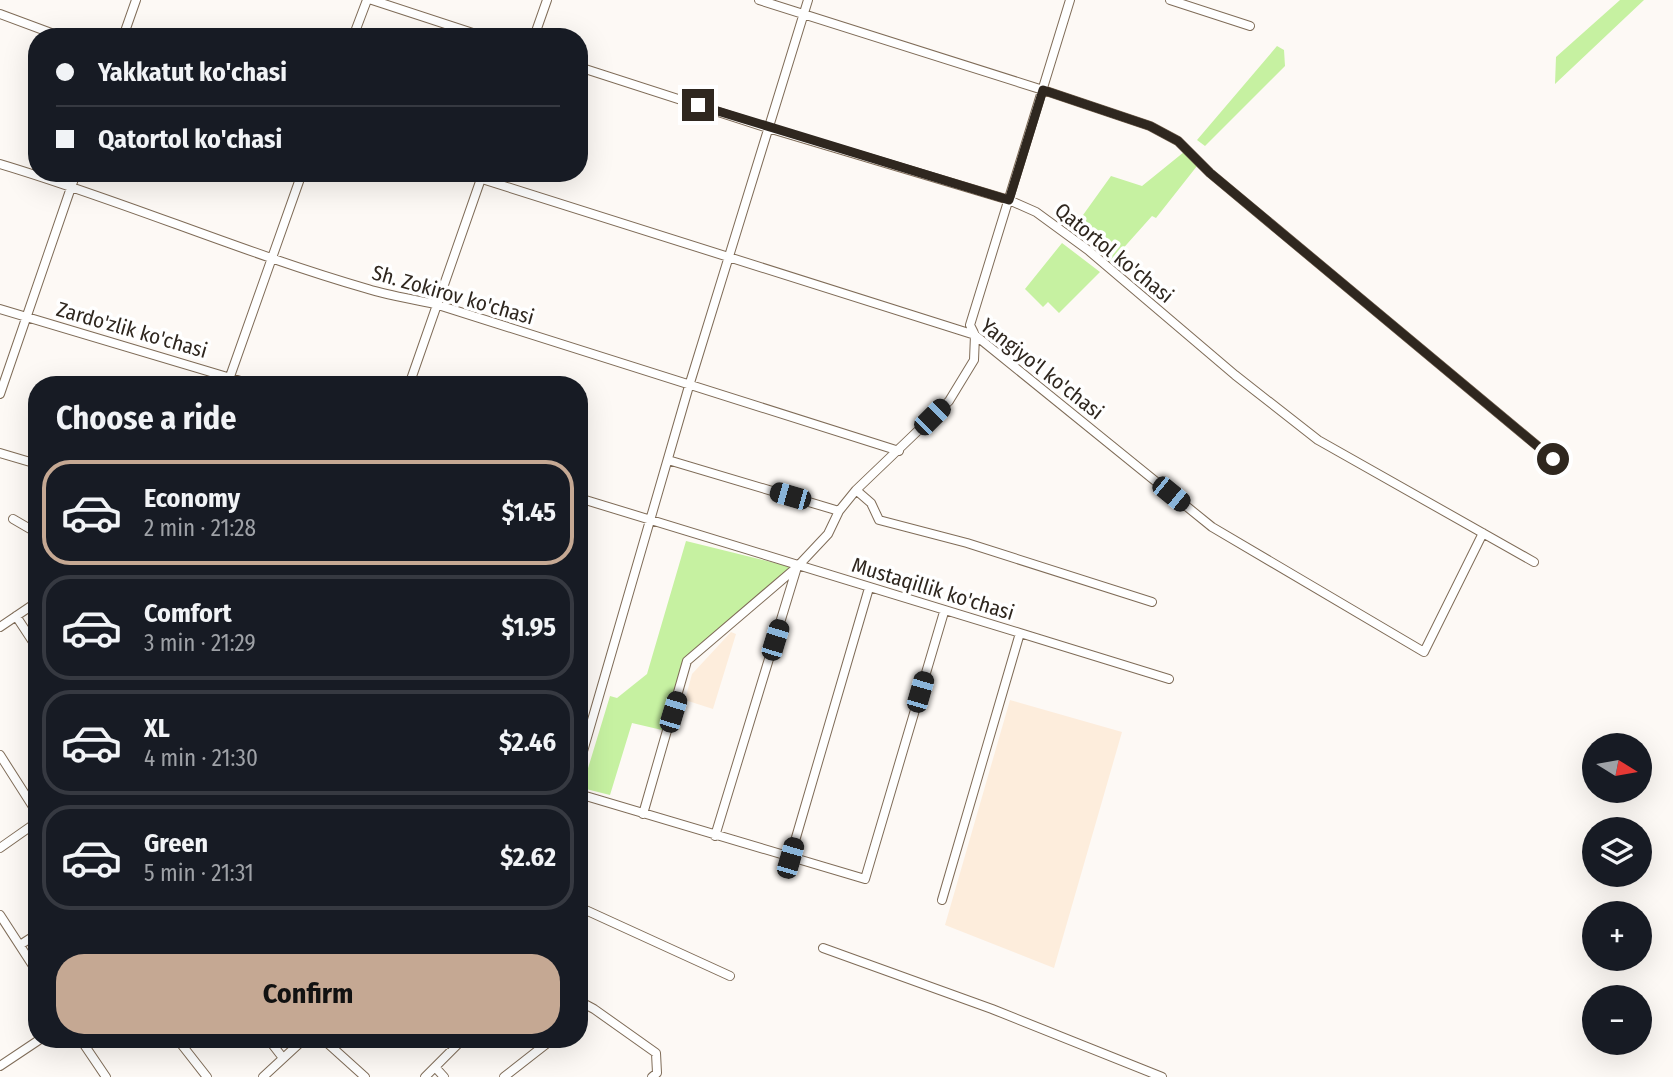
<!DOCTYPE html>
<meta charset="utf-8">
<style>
:root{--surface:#171b24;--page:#20242c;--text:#f1f3f6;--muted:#9ea1a6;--line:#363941;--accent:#c5a893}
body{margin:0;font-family:"Fira Sans Condensed",sans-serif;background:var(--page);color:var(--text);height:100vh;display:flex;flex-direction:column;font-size:26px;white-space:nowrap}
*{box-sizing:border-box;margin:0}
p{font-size:23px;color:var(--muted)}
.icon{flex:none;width:38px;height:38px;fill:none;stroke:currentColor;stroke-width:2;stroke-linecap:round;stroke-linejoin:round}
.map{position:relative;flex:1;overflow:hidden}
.details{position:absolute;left:28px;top:376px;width:560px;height:672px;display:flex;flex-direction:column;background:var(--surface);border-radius:28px;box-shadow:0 7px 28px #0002}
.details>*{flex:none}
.top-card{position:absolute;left:28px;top:28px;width:560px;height:154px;border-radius:28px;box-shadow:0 7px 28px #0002;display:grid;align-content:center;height:154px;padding:0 28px;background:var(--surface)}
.needle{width:46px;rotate:101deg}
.tools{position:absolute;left:1582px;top:733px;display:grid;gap:14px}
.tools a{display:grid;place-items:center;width:70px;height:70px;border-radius:50%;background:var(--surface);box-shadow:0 7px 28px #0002;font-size:35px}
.end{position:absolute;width:32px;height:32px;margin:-16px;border:9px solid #2f271f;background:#fff;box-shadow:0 0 0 4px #fff}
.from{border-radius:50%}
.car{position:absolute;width:21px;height:42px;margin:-21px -10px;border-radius:9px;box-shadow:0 0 5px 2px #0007;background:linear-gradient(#222 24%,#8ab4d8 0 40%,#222 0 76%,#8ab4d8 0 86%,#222 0)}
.top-card b{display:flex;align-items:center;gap:24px;height:66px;font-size:26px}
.top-card b+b{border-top:2px solid var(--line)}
.top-card i{width:18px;height:18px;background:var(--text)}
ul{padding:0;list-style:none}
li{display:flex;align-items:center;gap:21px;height:105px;margin:0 14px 10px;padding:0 14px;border:4px solid var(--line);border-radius:28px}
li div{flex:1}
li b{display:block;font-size:26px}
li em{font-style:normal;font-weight:700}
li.current{border-color:var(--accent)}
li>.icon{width:63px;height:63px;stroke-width:1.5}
h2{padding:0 28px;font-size:32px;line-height:84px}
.button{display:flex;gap:14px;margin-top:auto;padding:14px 28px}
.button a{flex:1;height:80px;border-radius:28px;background:var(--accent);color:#111;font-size:28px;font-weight:700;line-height:80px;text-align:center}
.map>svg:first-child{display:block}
</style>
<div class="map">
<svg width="1673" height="1077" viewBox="0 0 1673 1077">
<rect width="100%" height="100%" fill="#fdf9f5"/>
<!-- built -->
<path fill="#fdeddc" d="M731 632 736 634 713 709 685 700 692 674Z
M1010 700 1122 732 1054 968 945 925Z"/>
<!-- green -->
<path fill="#c6f1a1" d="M1620 0H1644L1555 84 1556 57Z
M1277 46 1284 50 1285 66 1205 146 1197 140Z
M1184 152 1197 166 1156 218 1152 216 1111 262 1073 229 1111 176 1142 186Z
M1062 243 1100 272 1059 313 1048 302 1043 307 1025 289Z
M686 541 791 567 684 660 662 730 632 723 610 795 582 788 610 696 617 698 647 674Z"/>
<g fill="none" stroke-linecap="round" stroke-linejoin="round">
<!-- minor casing -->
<g stroke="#7f6c58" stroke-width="10">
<path id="minor" d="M372 0 485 37
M759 0 1043 90 1150 126 1178 141 1210 173 1553 459
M1170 0 1250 26
M0 14 62 37
M123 37 136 0
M353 37 367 0
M534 37 547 0
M579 67 768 128 1009 200 1036 212 1088 250 1235 375 1318 440 1534 562
M0 164C124 201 243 253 368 289 390 296 413 299 435 304L899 451
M463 173 975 335 1212 527 1424 652 1483 533
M0 309 254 385
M227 385 302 173
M409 385 483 173
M0 394 76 173
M0 453 37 464
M668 460 839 511
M856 490 871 503 879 520 967 543 1152 602
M579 498 1020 633 942 900
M13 519 37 533
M16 616 37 648
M0 627 37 602
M1020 633 1169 679
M0 755 37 813
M579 765 689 386 808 0
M579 794 865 879 944 612
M643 814 687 661 797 567 828 534 839 511 856 490 949 401 974 360 975 335 970 325 1070 0
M715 836 797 567
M0 848 37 822
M790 858 869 588
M579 907 730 976
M0 915 37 972
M20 945 37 934
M823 948 992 1009 1162 1077
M579 1001 594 1009 656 1053 657 1073 652 1077
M81 1040 106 1077
M178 1040 207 1077
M269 1040 283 1058
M324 1040 365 1077
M446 1040 454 1048
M0 1066 39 1040
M435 1067 444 1077
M263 1077 303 1040
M425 1077 462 1040
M504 1077 550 1041"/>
</g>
<!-- minor -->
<use href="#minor" stroke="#fff" stroke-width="8"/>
</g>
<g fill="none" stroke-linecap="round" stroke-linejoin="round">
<!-- route -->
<path stroke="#2f271f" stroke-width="9" d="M698 105 1009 200 1043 90 1150 126 1178 141 1210 173 1553 459"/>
</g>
<g text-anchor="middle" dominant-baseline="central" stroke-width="7" stroke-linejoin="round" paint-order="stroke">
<!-- street labels -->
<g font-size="21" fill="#2f271f" stroke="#fff">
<text transform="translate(1114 253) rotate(39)">Qatortol ko'chasi</text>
<text transform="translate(453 295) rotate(16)">Sh. Zokirov ko'chasi</text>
<text transform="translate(132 330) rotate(16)">Zardo'zlik ko'chasi</text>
<text transform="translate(1042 369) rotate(38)">Yangiyo'l ko'chasi</text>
<text transform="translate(933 589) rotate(17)">Mustaqillik ko'chasi</text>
</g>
</g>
</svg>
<div class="tools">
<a><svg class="needle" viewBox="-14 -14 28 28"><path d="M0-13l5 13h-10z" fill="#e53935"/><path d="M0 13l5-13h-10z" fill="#9ea1a6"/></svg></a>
<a><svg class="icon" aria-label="layers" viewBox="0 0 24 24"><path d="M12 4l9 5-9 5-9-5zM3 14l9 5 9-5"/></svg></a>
<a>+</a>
<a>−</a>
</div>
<i class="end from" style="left:1553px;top:459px"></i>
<i class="end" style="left:698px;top:105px"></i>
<i class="car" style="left:932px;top:417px;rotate:45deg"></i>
<i class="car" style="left:1171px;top:494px;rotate:129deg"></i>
<i class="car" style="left:790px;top:496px;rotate:286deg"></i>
<i class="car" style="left:775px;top:640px;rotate:17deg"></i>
<i class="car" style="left:920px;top:692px;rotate:16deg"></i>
<i class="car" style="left:673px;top:712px;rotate:17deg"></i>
<i class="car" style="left:790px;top:858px;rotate:16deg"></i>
<div class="top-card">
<b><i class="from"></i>Yakkatut ko'chasi</b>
<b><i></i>Qatortol ko'chasi</b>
</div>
<section class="details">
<h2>Choose a ride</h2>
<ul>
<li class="current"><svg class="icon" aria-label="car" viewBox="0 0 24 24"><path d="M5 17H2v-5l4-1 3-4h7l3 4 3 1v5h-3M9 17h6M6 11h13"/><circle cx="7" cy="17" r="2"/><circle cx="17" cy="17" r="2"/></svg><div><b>Economy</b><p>2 min · 21:28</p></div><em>$1.45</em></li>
<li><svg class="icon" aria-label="car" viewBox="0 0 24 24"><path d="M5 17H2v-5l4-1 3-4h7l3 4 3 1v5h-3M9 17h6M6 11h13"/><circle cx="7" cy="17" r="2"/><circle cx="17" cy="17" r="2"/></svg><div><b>Comfort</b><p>3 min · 21:29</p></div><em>$1.95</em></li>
<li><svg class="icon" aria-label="car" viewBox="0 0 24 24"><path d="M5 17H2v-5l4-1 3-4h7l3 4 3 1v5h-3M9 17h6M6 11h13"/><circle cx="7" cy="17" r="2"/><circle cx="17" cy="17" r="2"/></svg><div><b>XL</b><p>4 min · 21:30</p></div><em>$2.46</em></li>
<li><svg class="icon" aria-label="car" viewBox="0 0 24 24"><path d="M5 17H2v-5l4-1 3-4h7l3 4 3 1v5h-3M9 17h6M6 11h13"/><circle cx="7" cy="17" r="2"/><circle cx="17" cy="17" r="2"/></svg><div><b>Green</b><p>5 min · 21:31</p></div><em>$2.62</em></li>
</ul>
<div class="button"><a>Confirm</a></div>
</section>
</div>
